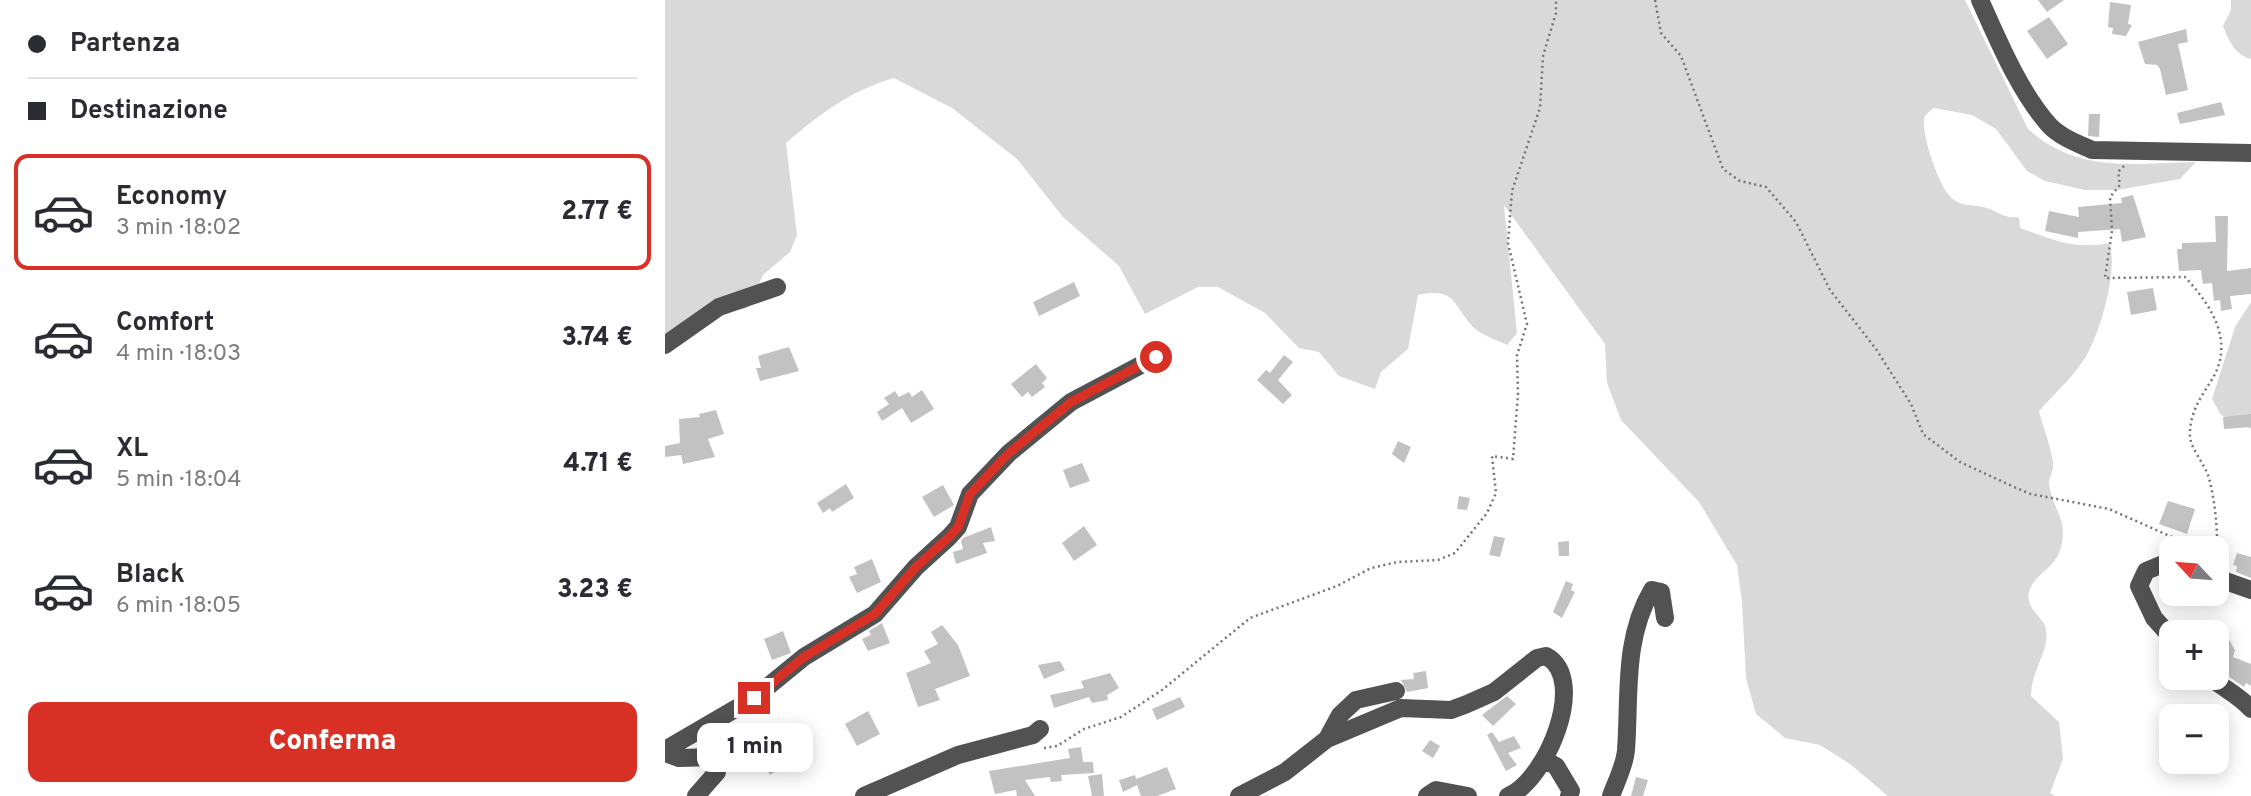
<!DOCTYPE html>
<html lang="it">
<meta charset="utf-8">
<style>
:root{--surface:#fff;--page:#f2f2f3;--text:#2b2b33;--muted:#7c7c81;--line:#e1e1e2;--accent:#d93025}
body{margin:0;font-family:Overpass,sans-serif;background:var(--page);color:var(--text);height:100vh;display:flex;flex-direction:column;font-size:26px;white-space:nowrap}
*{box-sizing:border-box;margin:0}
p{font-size:23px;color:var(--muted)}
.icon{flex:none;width:38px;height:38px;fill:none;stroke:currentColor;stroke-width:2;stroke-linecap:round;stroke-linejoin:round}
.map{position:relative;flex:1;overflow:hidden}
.details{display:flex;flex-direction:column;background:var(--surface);width:665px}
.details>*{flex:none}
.guide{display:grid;align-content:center;height:154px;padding:0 28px;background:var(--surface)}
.needle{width:46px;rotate:296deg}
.controls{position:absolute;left:1494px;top:536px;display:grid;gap:14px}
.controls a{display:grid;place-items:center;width:70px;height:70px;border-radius:14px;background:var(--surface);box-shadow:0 4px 18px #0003;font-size:35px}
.end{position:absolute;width:32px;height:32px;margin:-16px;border:9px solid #d93025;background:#fff;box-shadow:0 0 0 4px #fff}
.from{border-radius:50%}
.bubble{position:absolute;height:49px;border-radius:14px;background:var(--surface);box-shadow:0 4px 18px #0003;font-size:23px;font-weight:800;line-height:49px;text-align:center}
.guide b{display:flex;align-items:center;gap:24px;height:66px;font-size:26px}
.guide b+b{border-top:2px solid var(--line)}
.guide i{width:18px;height:18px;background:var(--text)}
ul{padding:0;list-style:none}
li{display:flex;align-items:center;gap:21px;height:116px;margin:0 14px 10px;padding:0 14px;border:4px solid transparent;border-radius:14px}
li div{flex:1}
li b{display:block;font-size:26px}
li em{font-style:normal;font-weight:800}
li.on{border-color:var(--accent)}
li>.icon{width:63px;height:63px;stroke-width:1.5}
.action{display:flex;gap:14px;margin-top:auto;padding:14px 28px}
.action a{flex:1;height:80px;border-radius:14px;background:var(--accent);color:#fff;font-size:28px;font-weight:800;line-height:80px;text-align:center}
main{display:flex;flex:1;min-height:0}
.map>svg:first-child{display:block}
</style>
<main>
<section class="details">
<div class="guide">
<b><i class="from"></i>Partenza</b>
<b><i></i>Destinazione</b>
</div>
<ul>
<li class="on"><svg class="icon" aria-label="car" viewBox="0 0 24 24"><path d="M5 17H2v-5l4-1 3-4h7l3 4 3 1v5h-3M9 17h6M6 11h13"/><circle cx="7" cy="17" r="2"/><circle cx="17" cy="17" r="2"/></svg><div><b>Economy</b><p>3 min · 18:02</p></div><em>2.77 €</em></li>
<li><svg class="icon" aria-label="car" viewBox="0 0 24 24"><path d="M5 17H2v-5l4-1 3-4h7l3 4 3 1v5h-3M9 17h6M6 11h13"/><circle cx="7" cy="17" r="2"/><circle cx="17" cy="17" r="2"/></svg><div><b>Comfort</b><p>4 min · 18:03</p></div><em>3.74 €</em></li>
<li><svg class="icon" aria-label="car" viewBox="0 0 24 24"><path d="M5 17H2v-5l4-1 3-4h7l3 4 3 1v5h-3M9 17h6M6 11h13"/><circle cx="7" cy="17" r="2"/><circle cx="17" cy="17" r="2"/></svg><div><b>XL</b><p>5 min · 18:04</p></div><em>4.71 €</em></li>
<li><svg class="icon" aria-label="car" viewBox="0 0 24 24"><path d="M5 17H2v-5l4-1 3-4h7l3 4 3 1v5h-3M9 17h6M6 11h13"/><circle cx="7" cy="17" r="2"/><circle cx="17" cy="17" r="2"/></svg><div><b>Black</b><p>6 min · 18:05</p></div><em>3.23 €</em></li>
</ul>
<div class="action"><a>Conferma</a></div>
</section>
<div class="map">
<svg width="1586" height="796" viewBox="0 0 1586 796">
<rect width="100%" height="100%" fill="#fff"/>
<!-- green -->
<path fill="#d9d9d9" d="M0 0H1300L1363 129C1413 174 1469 163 1531 162L1515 179 1452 190H1420L1380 181 1362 171 1331 129 1307 115 1269 108C1264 112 1260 114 1259 120 1257 136 1273 182 1283 194 1293 207 1304 204 1318 207 1332 210 1338 219 1354 217L1355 228C1389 240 1408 250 1444 243 1454 268 1435 334 1420 358 1408 377 1389 394 1374 411 1378 428 1386 446 1388 463 1389 470 1384 477 1384 483 1387 510 1405 520 1395 550 1390 568 1369 574 1364 592 1360 609 1378 616 1381 629 1385 651 1366 670 1366 696L1394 722 1398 759 1385 793 1390 796H1223L1185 764 1155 745 1120 738 1091 714 1081 678 1077 602 1072 565 1034 502 956 420 942 383 940 344 839 205 852 333 842 345C832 340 816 335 808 327 787 304 791 287 753 295L743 349 716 372 710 389 674 376 654 352 634 348 600 313 553 287H533L480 314 454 266 398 217 352 159 287 108 229 78C185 91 156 113 121 143L132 235 125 252 98 275 83 308 53 314 0 352Z
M1566 0H1586V59C1570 55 1564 41 1558 26L1566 10Z
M1586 302V429L1556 415 1547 399 1570 327Z"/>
<!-- building -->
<path fill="#c2c2c2" d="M1373 0H1399L1382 12Z
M1445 2 1466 5 1463 24 1467 25 1461 36 1447 34 1448 28 1443 27Z
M1384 17 1403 44 1382 59 1362 31Z
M1521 29 1523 42 1513 44 1523 90 1501 95 1495 69 1492 65 1480 64 1473 42Z
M1556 102 1560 115 1515 124 1512 113Z
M1424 114H1435L1434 137 1423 136Z
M1468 195 1481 237 1457 242 1455 229 1413 232V238L1380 231 1384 211 1414 217 1413 207 1457 203 1456 198Z
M1550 216H1563L1562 271 1586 268V294L1565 296 1567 309 1556 311 1555 300 1549 301 1547 283 1538 284 1536 270 1514 271 1512 249H1517V243L1551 242Z
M409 282 415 296 374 316 368 302Z
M1488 288 1492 310 1466 315 1462 292Z
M124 347 134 371 95 381 91 368H96L93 356Z
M619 355 628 362 613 380 627 395 618 404 592 380 601 370 605 373Z
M371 364 382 378 377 383 380 387 367 397 363 392 357 397 346 384Z
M257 390 269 409 246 423 237 408 217 421 212 412 224 404 219 398 230 391 234 397 244 392 247 397Z
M51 410 59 434 43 439 50 457 18 464 16 455 0 457V446L15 443 14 419 35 417 34 414Z
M1586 414V427L1559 429 1558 417Z
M733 441 746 447 739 463 727 454Z
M417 463 425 481 405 488 398 470Z
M181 484 189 498 167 512 165 508 158 513 152 503Z
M278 485 289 505 269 517 257 497Z
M794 496 805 498 802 510 792 509Z
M1503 501 1530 509 1522 534 1494 524Z
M419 526 432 545 409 561 397 543Z
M326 527 330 541 318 543 322 553 291 564 288 552 298 549 296 541 298 538Z
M829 536 840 538 835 557 824 555Z
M904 541V556H894L893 542Z
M1572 553 1586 557V578L1571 572 1572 566 1568 565Z
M207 559 216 582 192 593 184 577 192 574 189 567Z
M901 581 908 584 906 590 910 592 897 618 888 612Z
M217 623 225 643 203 651 197 639 206 635 204 631Z
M277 625 293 645 305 676 270 689 275 700 253 707 241 673 266 663 259 651 273 644 266 632Z
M118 631 126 653 107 660 99 639Z
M1552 632 1562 636 1570 650 1568 657 1586 664V686L1581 683 1579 687 1560 674 1563 668 1552 663Z
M395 661 400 670 379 679 373 665Z
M761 671 763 688 742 692 736 680 749 679 748 673Z
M445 673 454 688 442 695 443 700 427 703 424 697 389 708 385 695 419 688 416 681Z
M842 696 851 704 828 726 817 715Z
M515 697 520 707 492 720 487 709Z
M203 711 215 734 192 746 180 724Z
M105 730 110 738 123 730 130 743 106 752 116 768 105 775 86 744Z
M827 732 834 742 849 736 856 748 843 753 852 765 841 771 822 735Z
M765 740 775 746 768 758 757 751Z
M416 747 418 762H428L429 773 396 775 397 781 386 782 385 777 360 780 370 796H352L351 790 330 794 324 771 405 758 403 749Z
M502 767 511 789 492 796H476L472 785 458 792 454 780 470 775 471 779Z
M437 774 439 796H427L423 776Z
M971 777 983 780 978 796H966Z"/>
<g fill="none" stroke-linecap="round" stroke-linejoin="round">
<!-- path -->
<path stroke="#747474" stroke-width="2.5" stroke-dasharray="2 3.5" stroke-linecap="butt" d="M990 0 996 33 1016 56 1058 169 1075 181 1101 187 1131 222 1165 290 1211 349 1246 404 1258 434 1295 462 1349 487 1366 494 1444 509 1532 548
M1459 166 1453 172 1455 185 1445 197 1447 231 1440 278 1520 277C1546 305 1571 342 1546 381 1536 397 1525 412 1525 434 1524 447 1540 464 1544 478 1551 505 1553 535 1552 563
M379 748 392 746 419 729 456 717 497 690 585 618 672 586 706 568 733 562 773 560 790 553 822 513 831 493 827 456 848 459 853 394 852 355 862 324 843 243 847 191 875 108 878 56 891 13V0"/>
<!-- minor -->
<path stroke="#525252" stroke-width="18" d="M1315 0C1334 42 1354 91 1384 125 1395 137 1412 143 1427 150L1586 153
M0 345 54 307 112 287
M1507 567 1498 564 1481 571 1474 586 1489 618 1507 638
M1552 578 1586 590
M1545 677C1559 689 1574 695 1586 709
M662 739 736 708 786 710 802 704 829 692 872 658 881 656C924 679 881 781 843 796
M0 750 89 698 139 657 210 614 251 567 284 537 293 527 305 494 344 453 406 402 491 357
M0 753 14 758 49 757 53 760 52 772 31 796
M881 761 891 766 906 791 904 796
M199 796 293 755 368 735 375 729
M574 796 620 772 662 739 675 715 691 700 731 691
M762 796 771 790 803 796
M946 796C951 782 960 765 961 750 965 696 958 639 987 590L996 592 1000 618"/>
</g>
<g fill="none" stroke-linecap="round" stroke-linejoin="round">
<!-- route -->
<path stroke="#d93025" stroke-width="9" d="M89 698 139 657 210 614 251 567 284 537 293 527 305 494 344 453 406 402 491 357"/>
</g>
</svg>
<div class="controls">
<a><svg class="needle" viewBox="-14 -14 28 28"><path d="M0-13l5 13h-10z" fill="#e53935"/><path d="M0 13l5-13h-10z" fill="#7c7c81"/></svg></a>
<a>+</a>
<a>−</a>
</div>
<i class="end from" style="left:491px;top:357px"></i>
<i class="end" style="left:89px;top:698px"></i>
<div class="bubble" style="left:32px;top:723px;width:116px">1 min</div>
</div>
</main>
